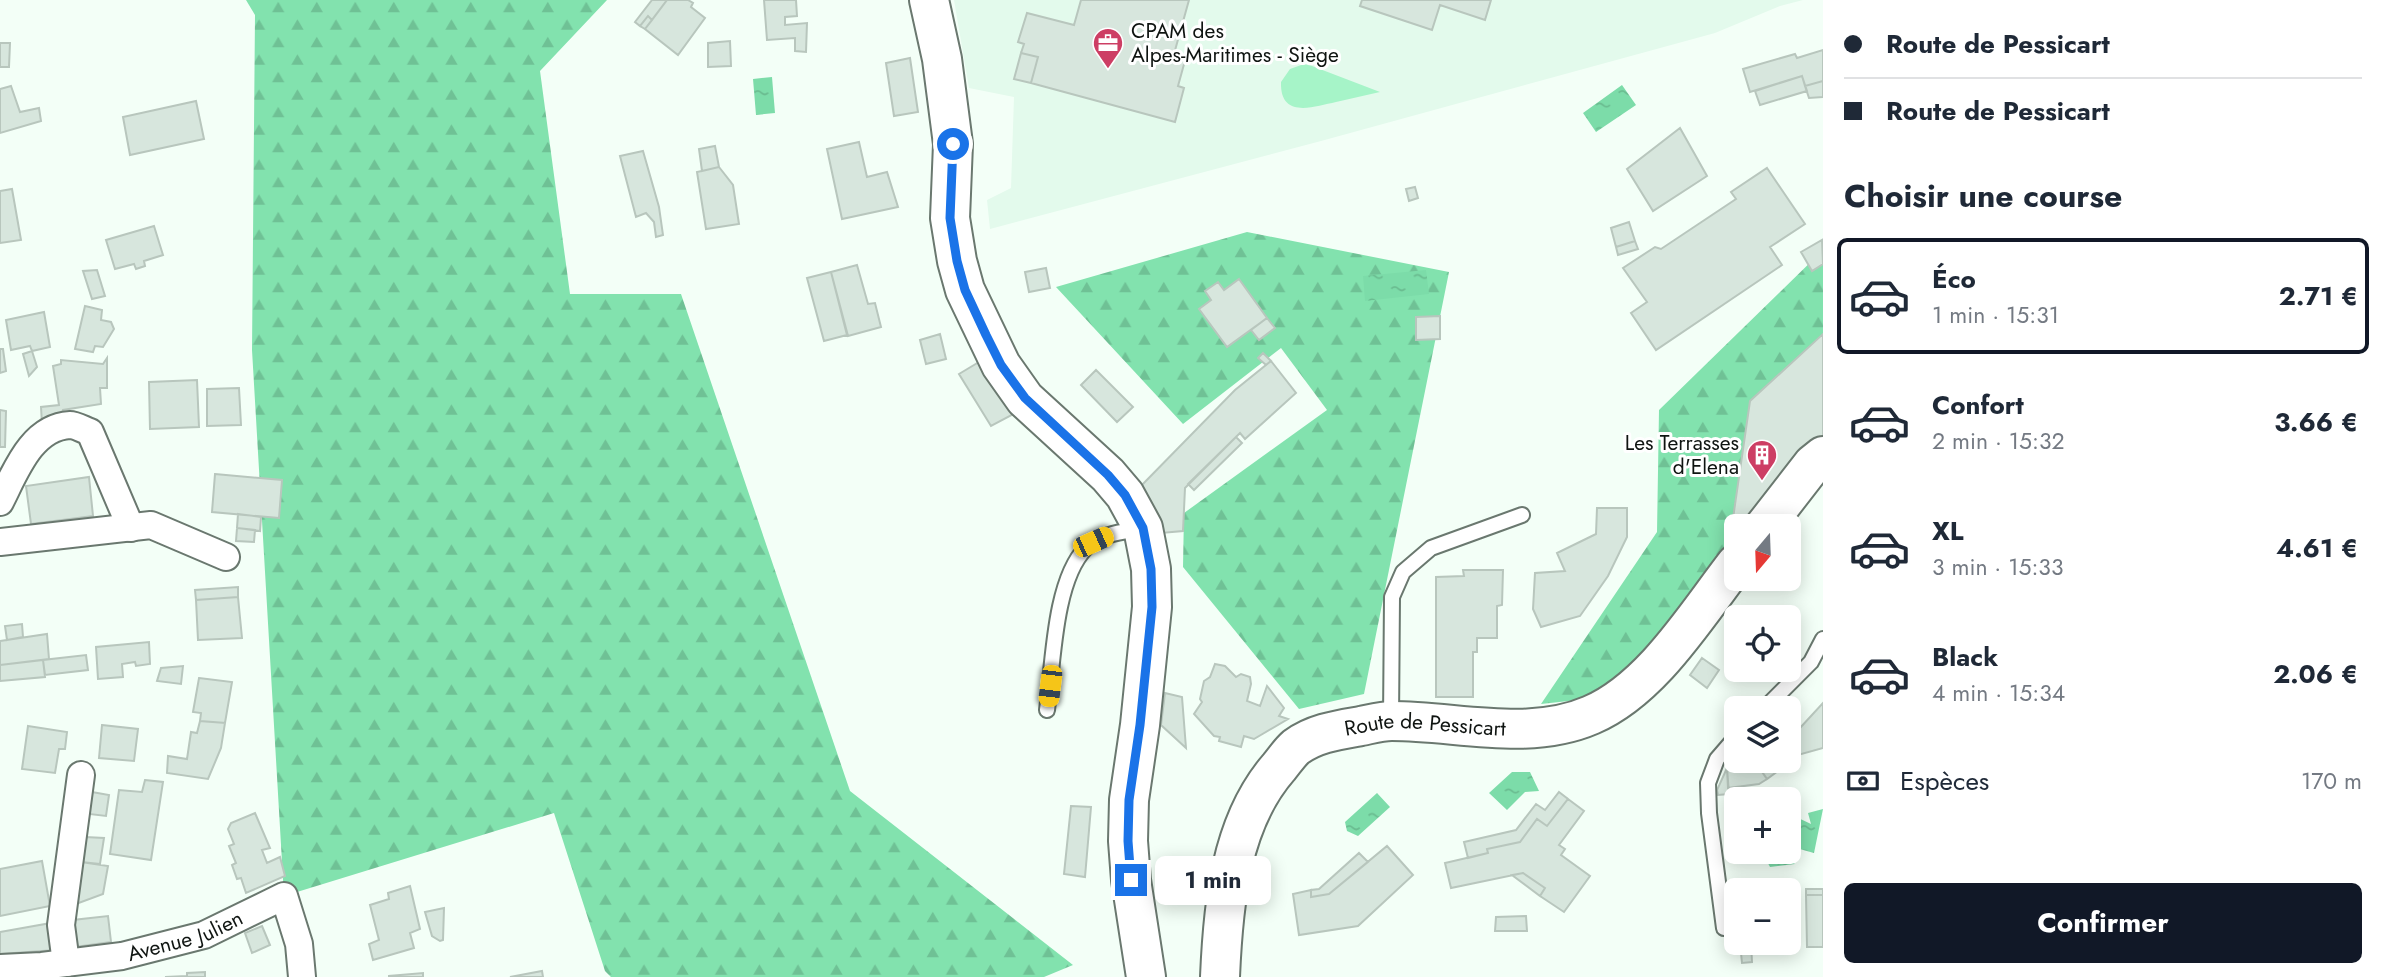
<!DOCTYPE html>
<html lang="fr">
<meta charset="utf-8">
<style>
:root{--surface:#fff;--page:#f6f6f7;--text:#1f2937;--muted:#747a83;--line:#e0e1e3;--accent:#111827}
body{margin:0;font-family:Jost,sans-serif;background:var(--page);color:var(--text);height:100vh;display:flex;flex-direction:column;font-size:26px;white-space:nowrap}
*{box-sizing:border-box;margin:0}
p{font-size:23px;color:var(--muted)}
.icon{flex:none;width:38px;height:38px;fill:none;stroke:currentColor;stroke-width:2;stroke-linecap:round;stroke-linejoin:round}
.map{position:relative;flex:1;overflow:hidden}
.details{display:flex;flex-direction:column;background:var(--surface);width:560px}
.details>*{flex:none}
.top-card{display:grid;align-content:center;height:154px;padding:0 21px;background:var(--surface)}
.needle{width:46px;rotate:199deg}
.buttons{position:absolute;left:1724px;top:514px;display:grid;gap:14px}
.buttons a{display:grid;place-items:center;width:77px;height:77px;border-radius:10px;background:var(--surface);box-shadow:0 4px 18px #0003;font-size:35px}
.end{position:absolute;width:32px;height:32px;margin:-16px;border:9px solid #1a73e8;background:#fff;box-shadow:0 0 0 4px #fff}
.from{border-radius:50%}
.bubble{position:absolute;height:49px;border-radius:10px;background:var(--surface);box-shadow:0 4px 18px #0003;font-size:23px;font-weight:700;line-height:49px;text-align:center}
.car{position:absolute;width:21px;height:42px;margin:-21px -10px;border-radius:9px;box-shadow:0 0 5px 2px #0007;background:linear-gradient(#f5c518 24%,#345 0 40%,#f5c518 0 76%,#345 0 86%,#f5c518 0)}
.top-card b{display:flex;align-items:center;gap:24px;height:66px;font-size:26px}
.top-card b+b{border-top:2px solid var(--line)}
.top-card i{width:18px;height:18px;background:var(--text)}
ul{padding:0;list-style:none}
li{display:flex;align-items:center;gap:21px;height:116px;margin:0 14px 10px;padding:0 7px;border:4px solid transparent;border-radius:10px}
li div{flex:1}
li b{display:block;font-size:26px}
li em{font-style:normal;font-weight:700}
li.on{border-color:var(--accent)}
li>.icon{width:63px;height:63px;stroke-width:1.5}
h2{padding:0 21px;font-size:32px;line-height:84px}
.pay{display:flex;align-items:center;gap:18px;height:77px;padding:0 21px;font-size:26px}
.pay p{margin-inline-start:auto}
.primary-button{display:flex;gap:14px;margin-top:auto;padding:14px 21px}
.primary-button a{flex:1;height:80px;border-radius:10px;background:var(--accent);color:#fff;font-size:28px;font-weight:700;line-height:80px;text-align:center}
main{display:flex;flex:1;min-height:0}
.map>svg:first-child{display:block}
</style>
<main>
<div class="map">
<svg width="1823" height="977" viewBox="0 0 1823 977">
<defs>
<pattern id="forest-firs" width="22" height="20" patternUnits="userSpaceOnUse" patternTransform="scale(1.75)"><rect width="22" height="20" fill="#82e2ae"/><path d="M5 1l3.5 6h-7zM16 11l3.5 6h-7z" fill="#6fc195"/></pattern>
<pattern id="water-ripples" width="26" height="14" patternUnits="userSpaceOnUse" patternTransform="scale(1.75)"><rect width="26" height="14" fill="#7cdca9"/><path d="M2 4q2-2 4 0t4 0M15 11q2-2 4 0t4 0" fill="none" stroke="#6abc90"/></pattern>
</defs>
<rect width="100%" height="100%" fill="#f3fff7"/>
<!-- built -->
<path fill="#e3faec" d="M954 0H1803L1780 6 1715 33 1321 141 990 229 987 200 1011 188 1014 97 969 88Z"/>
<!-- green -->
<path fill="#a6f4c8" d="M1304 64 1312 66 1380 92C1365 95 1351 99 1336 102 1313 107 1280 119 1281 82L1290 69Z"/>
<!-- forest -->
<path fill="url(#forest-firs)" d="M246 0H607L540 71 570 294H681L850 791 1073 965 1044 977H611L605 971 554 813 284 896 252 350 255 15Z
M1247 232 1449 272 1364 694 1299 709 1183 567 1184 513 1327 410 1281 348 1183 424 1056 287Z
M1823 250V334L1750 401 1728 553 1614 696 1541 704 1657 532 1659 410Z"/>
<!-- water -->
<path fill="url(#water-ripples)" d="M772 77 775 113 756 115 753 79Z
M1622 85 1636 105 1596 132 1583 113Z
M1426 270 1429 294 1365 301 1363 276Z
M1512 772H1530L1539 791 1525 792 1507 810 1489 793Z
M1377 793 1390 807 1358 836 1347 831 1345 822Z
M1823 809 1814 853 1789 846V817L1794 816 1811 824 1808 813Z
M1762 852H1783L1782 855 1795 864 1770 867Z"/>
<!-- building -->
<path fill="#d7e6dd" stroke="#b8c6bd" stroke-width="2" d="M652 0H667L652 20 648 16 640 26 635 22Z
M667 0H688L693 3 691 7 705 18 678 55 645 29Z
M764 0H796L797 16 785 17V25L807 23 806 52 795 51V38L767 40Z
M1081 0H1189L1174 54 1186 57 1178 86 1184 88 1175 122 1031 83 1038 57 1021 53 1024 44 1018 42 1027 13 1074 25Z
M1362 0H1491L1485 20 1440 5 1432 30 1360 6Z
M648 16 652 20 645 29 640 26Z
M730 41 731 66 708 67V43Z
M0 43H10L9 67H0Z
M1823 50V81L1805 86 1802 76 1750 92 1743 69 1795 54 1797 58Z
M1021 53 1038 57 1031 83 1014 79Z
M910 58 918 112 894 116 886 63Z
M1802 76 1807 91 1760 105 1755 91Z
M1823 81V97L1809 98 1805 86Z
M11 86 20 112 39 108 41 121 0 133V89Z
M196 101 204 139 130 155 123 117Z
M1680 128 1707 176 1653 211 1627 169Z
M859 142 867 177 887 172 898 207 842 219 827 149Z
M715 146 719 167 702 171 699 149Z
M643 151 659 207 663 235 656 237 654 222 646 213 636 217 620 156Z
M719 167 733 185 739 224 706 229 697 172Z
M1767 168 1805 224 1770 247 1782 265 1656 350 1631 313 1647 302 1623 268 1655 247 1661 249 1736 199 1731 192Z
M1415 187 1418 198 1409 201 1406 189Z
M12 189 21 240 0 243V191Z
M1629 222 1635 241 1616 247 1611 228Z
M154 226 163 255 144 261 145 266 136 269 134 264 115 269 106 240Z
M1822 240 1823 264 1812 271 1801 252Z
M1635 241 1638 249 1618 255 1616 247Z
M857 265 868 304 875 303 881 327 848 336 831 272Z
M1046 268 1050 288 1029 292 1025 272Z
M97 270 105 296 92 299 83 271Z
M831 272 847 335 824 341 807 278Z
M1239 279 1267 318 1227 347 1199 309 1211 300 1205 291 1218 282 1224 290Z
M85 306 102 310 101 320 111 322 114 329 103 347 95 346 93 352 75 349Z
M44 312 50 347 32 351 30 346 11 350 6 320Z
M1440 316V339L1416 340V317Z
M1267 318 1275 328 1259 340 1251 330Z
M940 334 946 359 926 364 920 340Z
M1823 334V436L1750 527H1736V544L1728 553 1750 401Z
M0 349H3L6 371 0 373Z
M32 351 37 367 29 376 23 354Z
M1263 353 1271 361 1266 365 1258 358Z
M107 358V388H100L101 404 63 410 62 414 42 424 41 407 59 405 53 366 61 364V360L103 364Z
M1271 361 1296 393 1245 439 1240 433 1185 488 1183 531 1161 533 1139 488 1235 390Z
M979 362 1019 411 991 426 959 374Z
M1096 370 1133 407 1117 422 1081 385Z
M197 380 199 427 150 429 149 382Z
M239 388 241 425 207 426V389Z
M0 410 6 411 5 447H0Z
M1236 437 1242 443 1194 490 1188 484Z
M215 474 282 480 279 518 212 512Z
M89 477 93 516 31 524 26 486Z
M1597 508H1627V537L1608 576 1580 616 1541 627 1533 609 1535 573 1565 571 1557 553 1596 534Z
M238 514 261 517 260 531 237 528Z
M237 528 255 530 254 542 236 541Z
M1463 570H1503L1502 605 1497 606V638H1477V652H1473V697H1436V577L1464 576Z
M238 587V597L196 600 195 590Z
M238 597 242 638 198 640 196 600Z
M1769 609 1779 618H1761Z
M22 624 23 637 7 640 5 626Z
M47 634 49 659 0 665V641Z
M149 642 150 664 136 666 135 662 122 664 123 677 98 679 96 647Z
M86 655 88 670 45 675 43 660Z
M1702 658 1719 670 1707 688 1690 675Z
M43 660 45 677 0 681V665Z
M1215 664 1225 666 1236 677 1241 674 1250 677 1251 684 1247 701 1260 706 1267 686 1284 708 1279 716 1288 719 1254 739 1244 736 1241 747 1219 741 1220 737 1214 736 1194 714 1202 702 1200 699 1204 681 1210 677Z
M183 666 181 684 157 681 161 668Z
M199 678 232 682 225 723 200 721 201 713 193 712Z
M1165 693 1182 697 1186 748 1161 725Z
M1823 703V748L1798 755 1788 745V741Z
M200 721 225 723 221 748 208 779 167 773 168 756 187 759 191 732 197 733Z
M102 725 138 729 134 761 99 758Z
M28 726 67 732 65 749H59L55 773 22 769Z
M1758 761H1783L1786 765 1767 779 1756 763Z
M1756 763 1767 779 1759 784 1728 788 1727 768Z
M1727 768 1729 794 1718 795 1717 790Z
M145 780 163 782 151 860 110 854 119 790 142 792Z
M92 792 109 795 106 816 89 814Z
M1559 792 1568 799 1547 826 1537 819 1520 842 1487 849 1488 853 1468 858 1464 842 1516 830 1536 804 1545 810Z
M1568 799 1584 811 1559 845 1565 849 1561 855 1590 876 1564 912 1540 896 1545 888 1523 873 1451 888 1445 863 1488 853 1487 849 1520 842 1537 819 1547 826Z
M1071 806 1091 807 1085 877 1064 874Z
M255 813 270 848 262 850 267 863 280 857 285 876 246 893 241 878 237 879 232 865 236 863 229 846 234 844 228 829 231 823Z
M85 837 104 838 100 864 81 862Z
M1387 846 1413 875 1358 926 1299 935 1293 894 1311 890V897L1329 894Z
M1359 853 1368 862 1329 894 1311 897V890L1319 889Z
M42 861 50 906 0 916V869Z
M81 862 108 866 103 894 76 904Z
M1523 873 1545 888 1540 896 1512 875Z
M410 886 420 929 410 933 414 948 373 960 369 944 379 940 370 905 389 899 388 893Z
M1806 889H1823V895H1806Z
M1806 895H1823V947H1807Z
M444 908 443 940 440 941 432 936 425 912Z
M108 916 111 942 75 947 73 920Z
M1526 916 1527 931H1495L1496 917Z
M51 923 56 950 0 954V932Z
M262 926 270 945 252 953 245 933Z
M1740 943H1751L1752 962 1742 963Z
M542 971 543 977H510Z
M205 972V977H165L187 976V973Z
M423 973V977H389V976Z"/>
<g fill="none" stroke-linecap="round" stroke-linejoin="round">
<!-- lane casing -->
<g stroke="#6a786f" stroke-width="18">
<path id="lane" d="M1764 709 1811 662 1823 639
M1047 710C1053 665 1054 580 1086 548 1100 534 1124 531 1142 529
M1391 720 1392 597 1403 572 1431 548 1522 515
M1724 928 1709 813 1708 783 1717 759 1736 737"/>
</g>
<!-- street casing -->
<g stroke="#6a786f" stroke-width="30">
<g id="street">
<path d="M0 502C15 473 31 427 70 425 76 425 84 430 90 432L131 528"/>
<path d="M0 542 151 525 226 557"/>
<path d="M66 963 61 925 81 775"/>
<path id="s1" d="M0 968 42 966 122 956 204 935 284 896 299 944 302 977"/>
</g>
</g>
<!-- secondary casing -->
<g stroke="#6a786f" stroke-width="42">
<g id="secondary">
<path d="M929 0 942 59 953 144 950 218 957 261 965 290 1001 365 1025 399 1108 475 1125 495 1143 528 1151 569 1152 607 1140 725 1129 800 1128 841 1131 880 1146 977"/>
<path d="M1764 527 1813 464 1823 456"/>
<path id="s2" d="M1220 977C1223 906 1230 823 1279 767 1284 761 1290 752 1296 747 1315 733 1338 730 1361 726 1371 724 1382 721 1392 721 1457 721 1529 742 1591 715 1652 689 1697 614 1736 564"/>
</g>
</g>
<!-- lane -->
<use href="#lane" stroke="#fff" stroke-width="14"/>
<!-- street -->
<use href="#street" stroke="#fff" stroke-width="26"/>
<!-- secondary -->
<use href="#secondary" stroke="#fff" stroke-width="38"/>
</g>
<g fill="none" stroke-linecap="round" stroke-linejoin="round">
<!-- route -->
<path stroke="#1a73e8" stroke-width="9" d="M953 144 950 218 957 261 965 290 986 335 1001 365 1025 398 1108 475 1125 495 1143 528 1151 569 1152 607 1140 725 1129 800 1128 841 1131 880"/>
</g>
<!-- icons -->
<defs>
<g id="office-pin" transform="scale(1.575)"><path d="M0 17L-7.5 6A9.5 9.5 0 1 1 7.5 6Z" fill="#cd3e64" stroke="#fff"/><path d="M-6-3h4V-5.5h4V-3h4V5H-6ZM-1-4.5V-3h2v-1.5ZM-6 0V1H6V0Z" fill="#fff"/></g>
<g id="building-pin" transform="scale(1.575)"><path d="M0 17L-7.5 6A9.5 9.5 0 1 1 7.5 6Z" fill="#cd3e64" stroke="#fff"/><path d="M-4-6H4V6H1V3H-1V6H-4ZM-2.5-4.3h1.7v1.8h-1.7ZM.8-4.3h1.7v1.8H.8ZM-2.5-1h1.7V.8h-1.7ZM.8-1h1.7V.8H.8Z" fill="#fff"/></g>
</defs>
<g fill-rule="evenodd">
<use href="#office-pin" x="1108" y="43"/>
<use href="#building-pin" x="1762" y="455"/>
</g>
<g text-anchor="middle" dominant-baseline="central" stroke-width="6" stroke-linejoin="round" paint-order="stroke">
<!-- poi labels -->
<g font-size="21" fill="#0f1411" stroke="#fff" text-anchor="start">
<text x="1131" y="31">CPAM des<tspan x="1131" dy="24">Alpes-Maritimes - Siège</tspan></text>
<text x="1739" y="443" text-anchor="end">Les Terrasses<tspan x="1739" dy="24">d'Elena</tspan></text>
</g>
<!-- street labels -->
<g font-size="21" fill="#0f1411" stroke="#fff">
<text stroke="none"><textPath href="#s2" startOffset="382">Route de Pessicart</textPath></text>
<text stroke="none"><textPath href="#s1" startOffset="189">Avenue Julien</textPath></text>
</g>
</g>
</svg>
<div class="buttons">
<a><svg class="needle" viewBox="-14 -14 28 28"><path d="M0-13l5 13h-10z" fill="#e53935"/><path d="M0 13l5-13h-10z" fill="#747a83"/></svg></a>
<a><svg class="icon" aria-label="locate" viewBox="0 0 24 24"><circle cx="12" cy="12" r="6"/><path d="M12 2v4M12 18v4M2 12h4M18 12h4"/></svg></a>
<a><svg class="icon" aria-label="layers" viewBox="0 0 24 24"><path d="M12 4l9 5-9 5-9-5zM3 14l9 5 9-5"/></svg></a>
<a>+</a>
<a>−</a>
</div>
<i class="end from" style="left:953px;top:144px"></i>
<i class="end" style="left:1131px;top:880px"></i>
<div class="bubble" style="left:1155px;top:856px;width:116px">1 min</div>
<i class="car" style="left:1093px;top:542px;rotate:66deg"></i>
<i class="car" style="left:1050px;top:686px;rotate:187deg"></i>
</div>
<section class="details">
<div class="top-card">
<b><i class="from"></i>Route de Pessicart</b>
<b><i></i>Route de Pessicart</b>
</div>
<h2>Choisir une course</h2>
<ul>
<li class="on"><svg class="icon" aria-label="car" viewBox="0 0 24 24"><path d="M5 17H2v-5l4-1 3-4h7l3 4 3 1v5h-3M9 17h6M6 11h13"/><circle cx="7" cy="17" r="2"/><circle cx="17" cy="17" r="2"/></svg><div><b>Éco</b><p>1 min · 15:31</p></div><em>2.71 €</em></li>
<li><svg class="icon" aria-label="car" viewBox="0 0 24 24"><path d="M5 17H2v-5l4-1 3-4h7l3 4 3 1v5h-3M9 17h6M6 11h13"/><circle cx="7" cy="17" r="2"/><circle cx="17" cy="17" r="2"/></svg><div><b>Confort</b><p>2 min · 15:32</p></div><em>3.66 €</em></li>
<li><svg class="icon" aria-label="car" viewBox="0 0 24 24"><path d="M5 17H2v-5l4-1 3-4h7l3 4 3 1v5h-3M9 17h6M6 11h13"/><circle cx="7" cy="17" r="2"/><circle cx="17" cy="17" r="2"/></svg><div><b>XL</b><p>3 min · 15:33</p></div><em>4.61 €</em></li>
<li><svg class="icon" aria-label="car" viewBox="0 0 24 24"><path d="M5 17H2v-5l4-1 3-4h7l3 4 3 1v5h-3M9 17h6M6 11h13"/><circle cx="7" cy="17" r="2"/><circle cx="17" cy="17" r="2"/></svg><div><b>Black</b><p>4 min · 15:34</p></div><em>2.06 €</em></li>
</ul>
<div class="pay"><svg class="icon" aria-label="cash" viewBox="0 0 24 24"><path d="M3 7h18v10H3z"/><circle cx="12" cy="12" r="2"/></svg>Espèces<p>170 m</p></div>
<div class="primary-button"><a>Confirmer</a></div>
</section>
</main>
